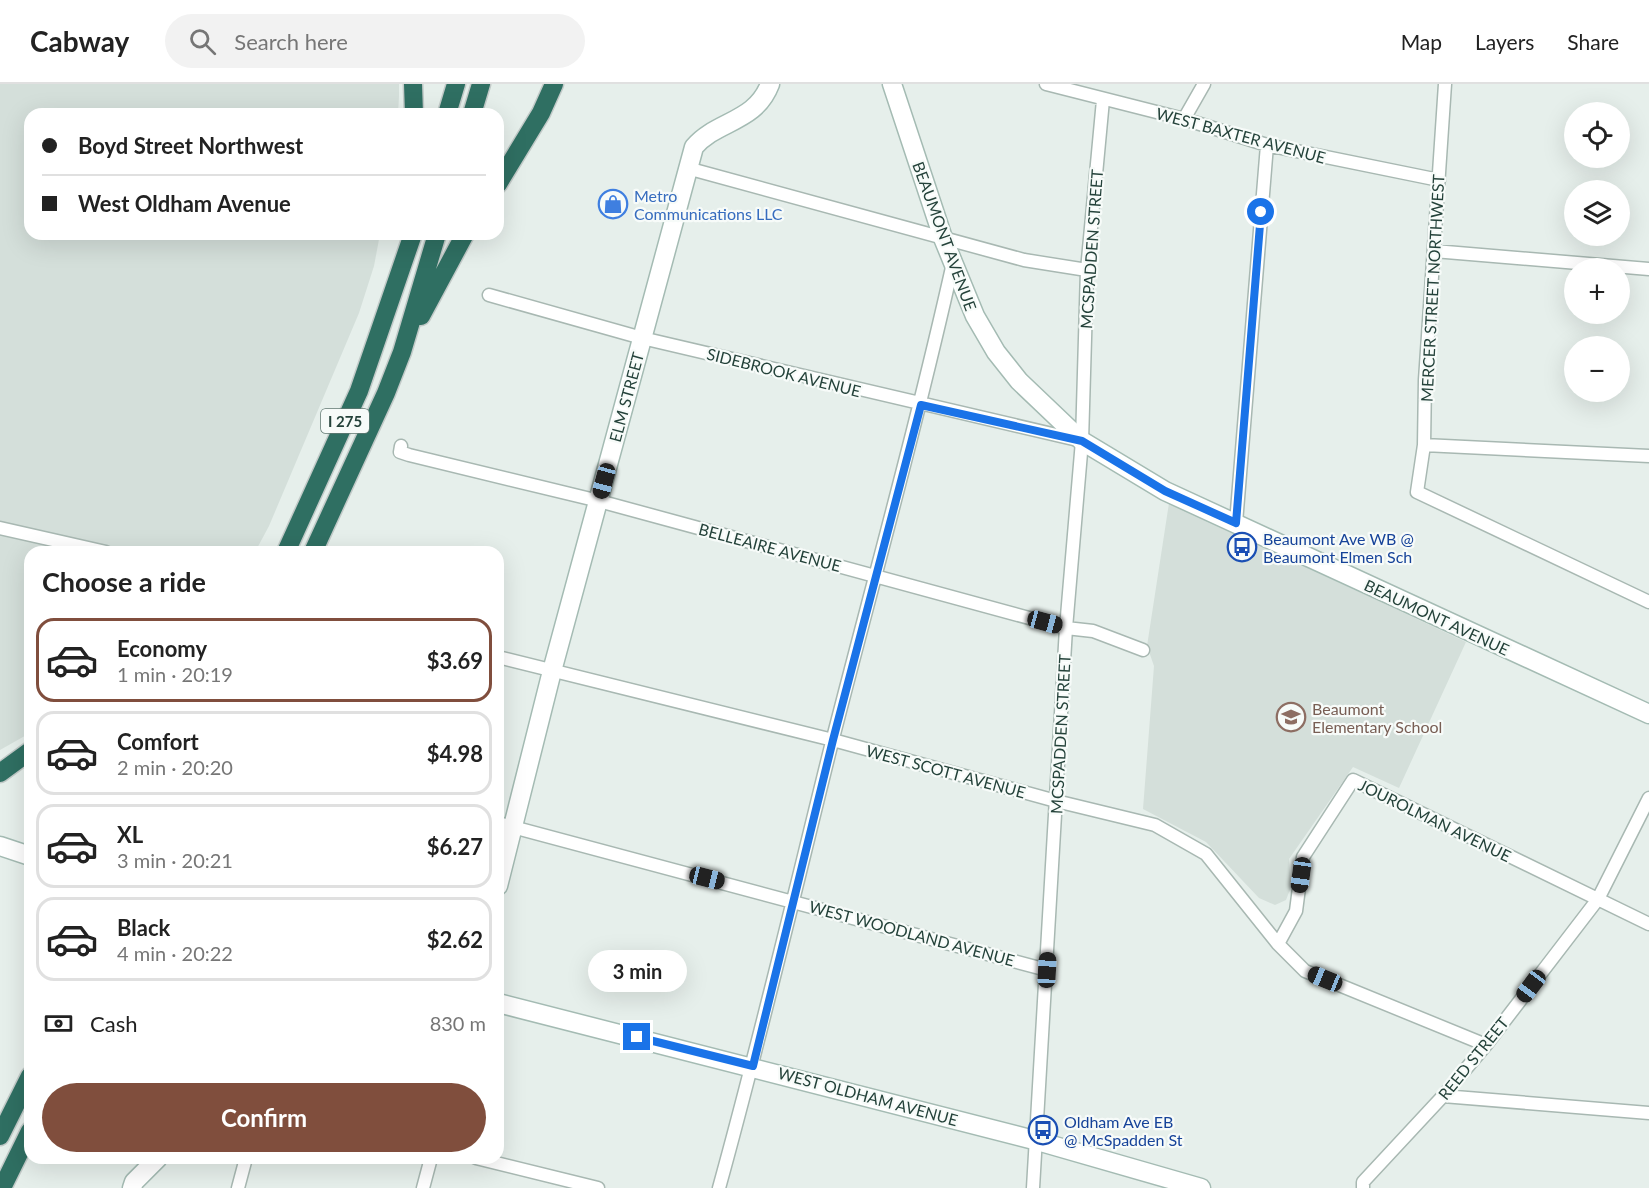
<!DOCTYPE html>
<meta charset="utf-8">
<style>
:root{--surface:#fff;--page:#f2f2f2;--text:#222;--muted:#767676;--line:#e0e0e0;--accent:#804e3d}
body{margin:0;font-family:Lato,sans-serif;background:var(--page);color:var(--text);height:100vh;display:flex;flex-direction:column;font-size:22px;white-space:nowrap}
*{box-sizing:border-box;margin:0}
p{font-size:20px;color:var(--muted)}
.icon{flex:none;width:33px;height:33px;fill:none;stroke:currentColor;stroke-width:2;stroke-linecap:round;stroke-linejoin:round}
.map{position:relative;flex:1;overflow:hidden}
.side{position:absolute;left:24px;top:462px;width:480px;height:618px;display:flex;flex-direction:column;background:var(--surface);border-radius:18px;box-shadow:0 6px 24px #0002}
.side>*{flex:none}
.banner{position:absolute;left:24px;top:24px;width:480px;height:132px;border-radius:18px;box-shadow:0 6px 24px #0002;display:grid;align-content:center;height:132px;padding:0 18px;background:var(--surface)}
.buttons{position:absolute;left:1564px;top:18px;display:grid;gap:12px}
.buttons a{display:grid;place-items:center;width:66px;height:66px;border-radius:50%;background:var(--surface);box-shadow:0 6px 24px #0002;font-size:30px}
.end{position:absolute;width:27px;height:27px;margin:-14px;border:8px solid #1a73e8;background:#fff;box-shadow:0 0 0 3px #fff}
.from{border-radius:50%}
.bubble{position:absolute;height:42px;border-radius:21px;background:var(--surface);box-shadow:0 6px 24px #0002;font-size:20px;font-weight:700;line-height:42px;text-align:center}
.car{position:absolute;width:18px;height:36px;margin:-18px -9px;border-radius:8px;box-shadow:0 0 4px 2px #0007;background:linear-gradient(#222 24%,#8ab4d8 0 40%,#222 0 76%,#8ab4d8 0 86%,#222 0)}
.banner b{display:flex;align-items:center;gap:21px;height:57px;font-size:22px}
.banner b+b{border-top:2px solid var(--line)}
.banner i{width:15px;height:15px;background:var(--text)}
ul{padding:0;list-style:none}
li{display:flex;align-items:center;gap:18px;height:84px;margin:0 12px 9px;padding:0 6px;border:3px solid var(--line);border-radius:18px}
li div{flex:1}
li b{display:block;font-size:22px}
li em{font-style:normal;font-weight:700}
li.selected{border-color:var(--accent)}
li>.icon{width:54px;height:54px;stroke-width:1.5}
h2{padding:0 18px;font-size:27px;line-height:72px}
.pay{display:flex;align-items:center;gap:15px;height:66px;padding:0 18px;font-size:22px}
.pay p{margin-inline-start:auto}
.cta{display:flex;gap:12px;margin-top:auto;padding:12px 18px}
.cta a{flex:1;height:69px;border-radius:36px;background:var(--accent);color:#fff;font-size:24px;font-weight:700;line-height:69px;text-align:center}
header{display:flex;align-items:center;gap:36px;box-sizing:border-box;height:84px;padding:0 30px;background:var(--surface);border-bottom:2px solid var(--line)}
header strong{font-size:28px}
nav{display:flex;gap:33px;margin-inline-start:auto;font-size:21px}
.search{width:420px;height:54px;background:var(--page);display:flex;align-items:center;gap:15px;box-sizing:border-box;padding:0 21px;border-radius:33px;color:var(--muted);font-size:22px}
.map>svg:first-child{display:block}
</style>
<header>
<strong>Cabway</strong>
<div class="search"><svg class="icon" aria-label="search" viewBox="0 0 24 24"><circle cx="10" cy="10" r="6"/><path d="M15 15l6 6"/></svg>Search here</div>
<nav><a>Map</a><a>Layers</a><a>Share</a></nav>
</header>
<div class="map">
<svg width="1649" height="1104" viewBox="0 0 1649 1104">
<rect width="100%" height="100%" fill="#e6efeb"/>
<!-- built -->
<path fill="#d4dfda" d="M0 0H399V12L398 30H30V150H380L374 182 359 229 269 442 255 468H30V649L0 666Z
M1169 419 1466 558 1399 704 1353 683 1289 775 1291 803 1286 816 1275 821 1259 814 1206 758 1143 725 1154 582 1147 562Z"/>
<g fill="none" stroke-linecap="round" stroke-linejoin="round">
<!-- street casing -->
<g stroke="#a8b8b2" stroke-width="15">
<path id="street" d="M1046 0 1184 35 1267 61 1439 96
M1445 0 1425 296 1424 361 1417 408 1649 518
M1184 35 1204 0
M687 84 1024 176 1087 186
M1434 167 1649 185
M489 211 642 254 1082 357
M1424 361 1649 372
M401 362 400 368 409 371 599 417 1066 544 1093 547 1143 566
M1236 439 1267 61
M0 444 106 468
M498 573 833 656 1056 717 1155 741 1206 770 1278 860 1305 887 1486 961
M498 739 1047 886
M1278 860 1296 827 1303 773 1353 696 1649 840
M1443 1012 1649 1029
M476 1074 598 1104
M238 1104 246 1074
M423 1104 431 1074
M719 1104C760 956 795 807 832 658 873 498 917 340 953 179
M1033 1104 1066 544 1082 357 1087 186 1103 16
M1363 1104V1098L1443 1012 1486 961 1598 815 1649 714"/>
</g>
<!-- secondary casing -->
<g stroke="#a4bbb3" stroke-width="21">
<path id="secondary" d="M892 0 943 154 975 232 996 268 1019 297 1082 357 1165 407 1649 630
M0 762 30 772
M498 802 552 587 694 63C717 36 755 39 770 0
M498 919 1034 1056 1201 1104
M132 1104 134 1098 158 1074"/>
</g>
<!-- highway casing -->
<g stroke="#c2cac8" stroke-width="21">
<path id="highway" d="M413 0 414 30
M447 30 456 0
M472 30 481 0
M498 100 541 29 554 0
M421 232 465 150
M286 468 359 307 413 150
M313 468 386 309 402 268 437 150
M0 689 30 667
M0 1052 30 992
M2 1104 30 1047"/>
</g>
<!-- street -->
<use href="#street" stroke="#fff" stroke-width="12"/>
<!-- secondary -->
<use href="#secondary" stroke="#fff" stroke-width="18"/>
<!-- highway -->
<use href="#highway" stroke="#2f6f62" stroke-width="18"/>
</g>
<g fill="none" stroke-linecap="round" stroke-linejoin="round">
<!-- route -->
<path stroke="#1a73e8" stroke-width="8" d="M637 953 753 982 833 656 921 321 1082 357 1165 407 1236 439 1261 128"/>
</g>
<!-- icons -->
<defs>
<g id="shop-ring" transform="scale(1.5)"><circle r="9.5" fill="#f7fbf9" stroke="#3f7fe0" stroke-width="1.5"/><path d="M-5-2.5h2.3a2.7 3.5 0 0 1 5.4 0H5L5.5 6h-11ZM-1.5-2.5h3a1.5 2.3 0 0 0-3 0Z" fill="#3f7fe0"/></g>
<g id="bus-ring" transform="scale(1.5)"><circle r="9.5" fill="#f7fbf9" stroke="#1a4fb4" stroke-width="1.5"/><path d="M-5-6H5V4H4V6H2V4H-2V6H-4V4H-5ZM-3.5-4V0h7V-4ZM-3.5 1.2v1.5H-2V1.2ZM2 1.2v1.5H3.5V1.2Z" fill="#1a4fb4"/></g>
<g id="school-ring" transform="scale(1.5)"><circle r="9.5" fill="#f7fbf9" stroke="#8d6e63" stroke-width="1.5"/><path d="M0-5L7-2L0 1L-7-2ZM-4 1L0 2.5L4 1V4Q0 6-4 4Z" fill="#8d6e63"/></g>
</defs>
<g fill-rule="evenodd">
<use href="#shop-ring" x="613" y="120"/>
<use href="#bus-ring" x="1242" y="463"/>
<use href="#school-ring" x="1291" y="633"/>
<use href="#bus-ring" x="1043" y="1046"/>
</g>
<g text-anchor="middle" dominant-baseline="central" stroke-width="4.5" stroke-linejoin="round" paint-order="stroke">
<!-- shield labels -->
<rect fill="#f7fbf9" stroke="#637a73" stroke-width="1.5" x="321" y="325" width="48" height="24" rx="4.5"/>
<g font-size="15" font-weight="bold" fill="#24423a">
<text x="345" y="337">I 275</text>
</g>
<!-- street labels -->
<g font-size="16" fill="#24423a" stroke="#f7fbf9">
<text transform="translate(1241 51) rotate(15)">WEST BAXTER AVENUE</text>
<text transform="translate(945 152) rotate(70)">BEAUMONT AVENUE</text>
<text transform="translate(1091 165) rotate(-86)">MCSPADDEN STREET</text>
<text transform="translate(1432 204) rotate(-87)">MERCER STREET NORTHWEST</text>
<text transform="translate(784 288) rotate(14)">SIDEBROOK AVENUE</text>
<text transform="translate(626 313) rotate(-75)">ELM STREET</text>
<text transform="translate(770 463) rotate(15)">BELLEAIRE AVENUE</text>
<text transform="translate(1437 533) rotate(25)">BEAUMONT AVENUE</text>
<text transform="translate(1060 650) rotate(-87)">MCSPADDEN STREET</text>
<text transform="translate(946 687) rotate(15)">WEST SCOTT AVENUE</text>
<text transform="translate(1435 736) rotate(26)">JOUROLMAN AVENUE</text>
<text transform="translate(912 849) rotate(15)">WEST WOODLAND AVENUE</text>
<text transform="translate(1473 974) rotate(-51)">REED STREET</text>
<text transform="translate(868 1012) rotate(15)">WEST OLDHAM AVENUE</text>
</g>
<!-- shop labels -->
<g font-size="16" fill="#366cbe" stroke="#f7fbf9" text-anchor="start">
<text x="634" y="111">Metro<tspan x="634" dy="18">Communications LLC</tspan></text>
</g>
<!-- transit labels -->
<g font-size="16" fill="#164399" stroke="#f7fbf9" text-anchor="start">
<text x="1263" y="454">Beaumont Ave WB @<tspan x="1263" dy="18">Beaumont Elmen Sch</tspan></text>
<text x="1064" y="1037">Oldham Ave EB<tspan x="1064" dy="18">@ McSpadden St</tspan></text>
</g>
<!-- education labels -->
<g font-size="16" fill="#785e54" stroke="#f7fbf9" text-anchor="start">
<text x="1312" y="624">Beaumont<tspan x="1312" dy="18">Elementary School</tspan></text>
</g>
</g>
</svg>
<div class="buttons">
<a><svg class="icon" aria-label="locate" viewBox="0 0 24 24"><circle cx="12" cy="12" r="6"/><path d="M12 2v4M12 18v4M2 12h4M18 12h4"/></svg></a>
<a><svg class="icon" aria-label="layers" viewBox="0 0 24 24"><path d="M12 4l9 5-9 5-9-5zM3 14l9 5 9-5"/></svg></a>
<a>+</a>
<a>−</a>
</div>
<i class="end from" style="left:1261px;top:128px"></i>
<i class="end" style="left:637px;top:953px"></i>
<div class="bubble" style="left:588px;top:866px;width:99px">3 min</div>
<i class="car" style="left:604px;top:397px;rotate:195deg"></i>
<i class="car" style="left:1045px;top:538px;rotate:105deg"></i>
<i class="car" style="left:1301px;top:791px;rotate:188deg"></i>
<i class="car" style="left:707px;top:794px;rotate:104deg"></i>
<i class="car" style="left:1047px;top:886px;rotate:3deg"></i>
<i class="car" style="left:1325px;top:895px;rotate:292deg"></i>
<i class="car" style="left:1531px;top:902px;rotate:217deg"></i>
<div class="banner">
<b><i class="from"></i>Boyd Street Northwest</b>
<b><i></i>West Oldham Avenue</b>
</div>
<section class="side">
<h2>Choose a ride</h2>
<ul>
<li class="selected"><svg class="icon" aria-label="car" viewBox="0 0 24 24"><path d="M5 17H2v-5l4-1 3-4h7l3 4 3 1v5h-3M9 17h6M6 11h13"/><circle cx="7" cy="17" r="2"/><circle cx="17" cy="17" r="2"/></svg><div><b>Economy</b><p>1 min · 20:19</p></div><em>$3.69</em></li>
<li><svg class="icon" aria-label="car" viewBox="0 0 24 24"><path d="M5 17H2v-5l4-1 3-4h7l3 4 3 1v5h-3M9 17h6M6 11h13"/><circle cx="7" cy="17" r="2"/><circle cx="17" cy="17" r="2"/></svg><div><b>Comfort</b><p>2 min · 20:20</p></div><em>$4.98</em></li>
<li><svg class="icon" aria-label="car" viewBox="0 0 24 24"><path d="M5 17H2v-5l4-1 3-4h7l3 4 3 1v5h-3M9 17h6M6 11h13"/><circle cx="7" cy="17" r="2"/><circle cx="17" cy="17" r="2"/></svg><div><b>XL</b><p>3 min · 20:21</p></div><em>$6.27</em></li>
<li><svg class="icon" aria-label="car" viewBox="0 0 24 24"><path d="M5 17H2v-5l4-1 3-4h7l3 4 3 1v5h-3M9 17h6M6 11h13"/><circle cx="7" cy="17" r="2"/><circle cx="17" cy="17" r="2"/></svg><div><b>Black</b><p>4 min · 20:22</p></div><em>$2.62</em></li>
</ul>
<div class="pay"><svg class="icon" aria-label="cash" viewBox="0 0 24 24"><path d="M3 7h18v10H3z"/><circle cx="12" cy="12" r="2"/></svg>Cash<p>830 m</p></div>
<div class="cta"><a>Confirm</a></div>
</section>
</div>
